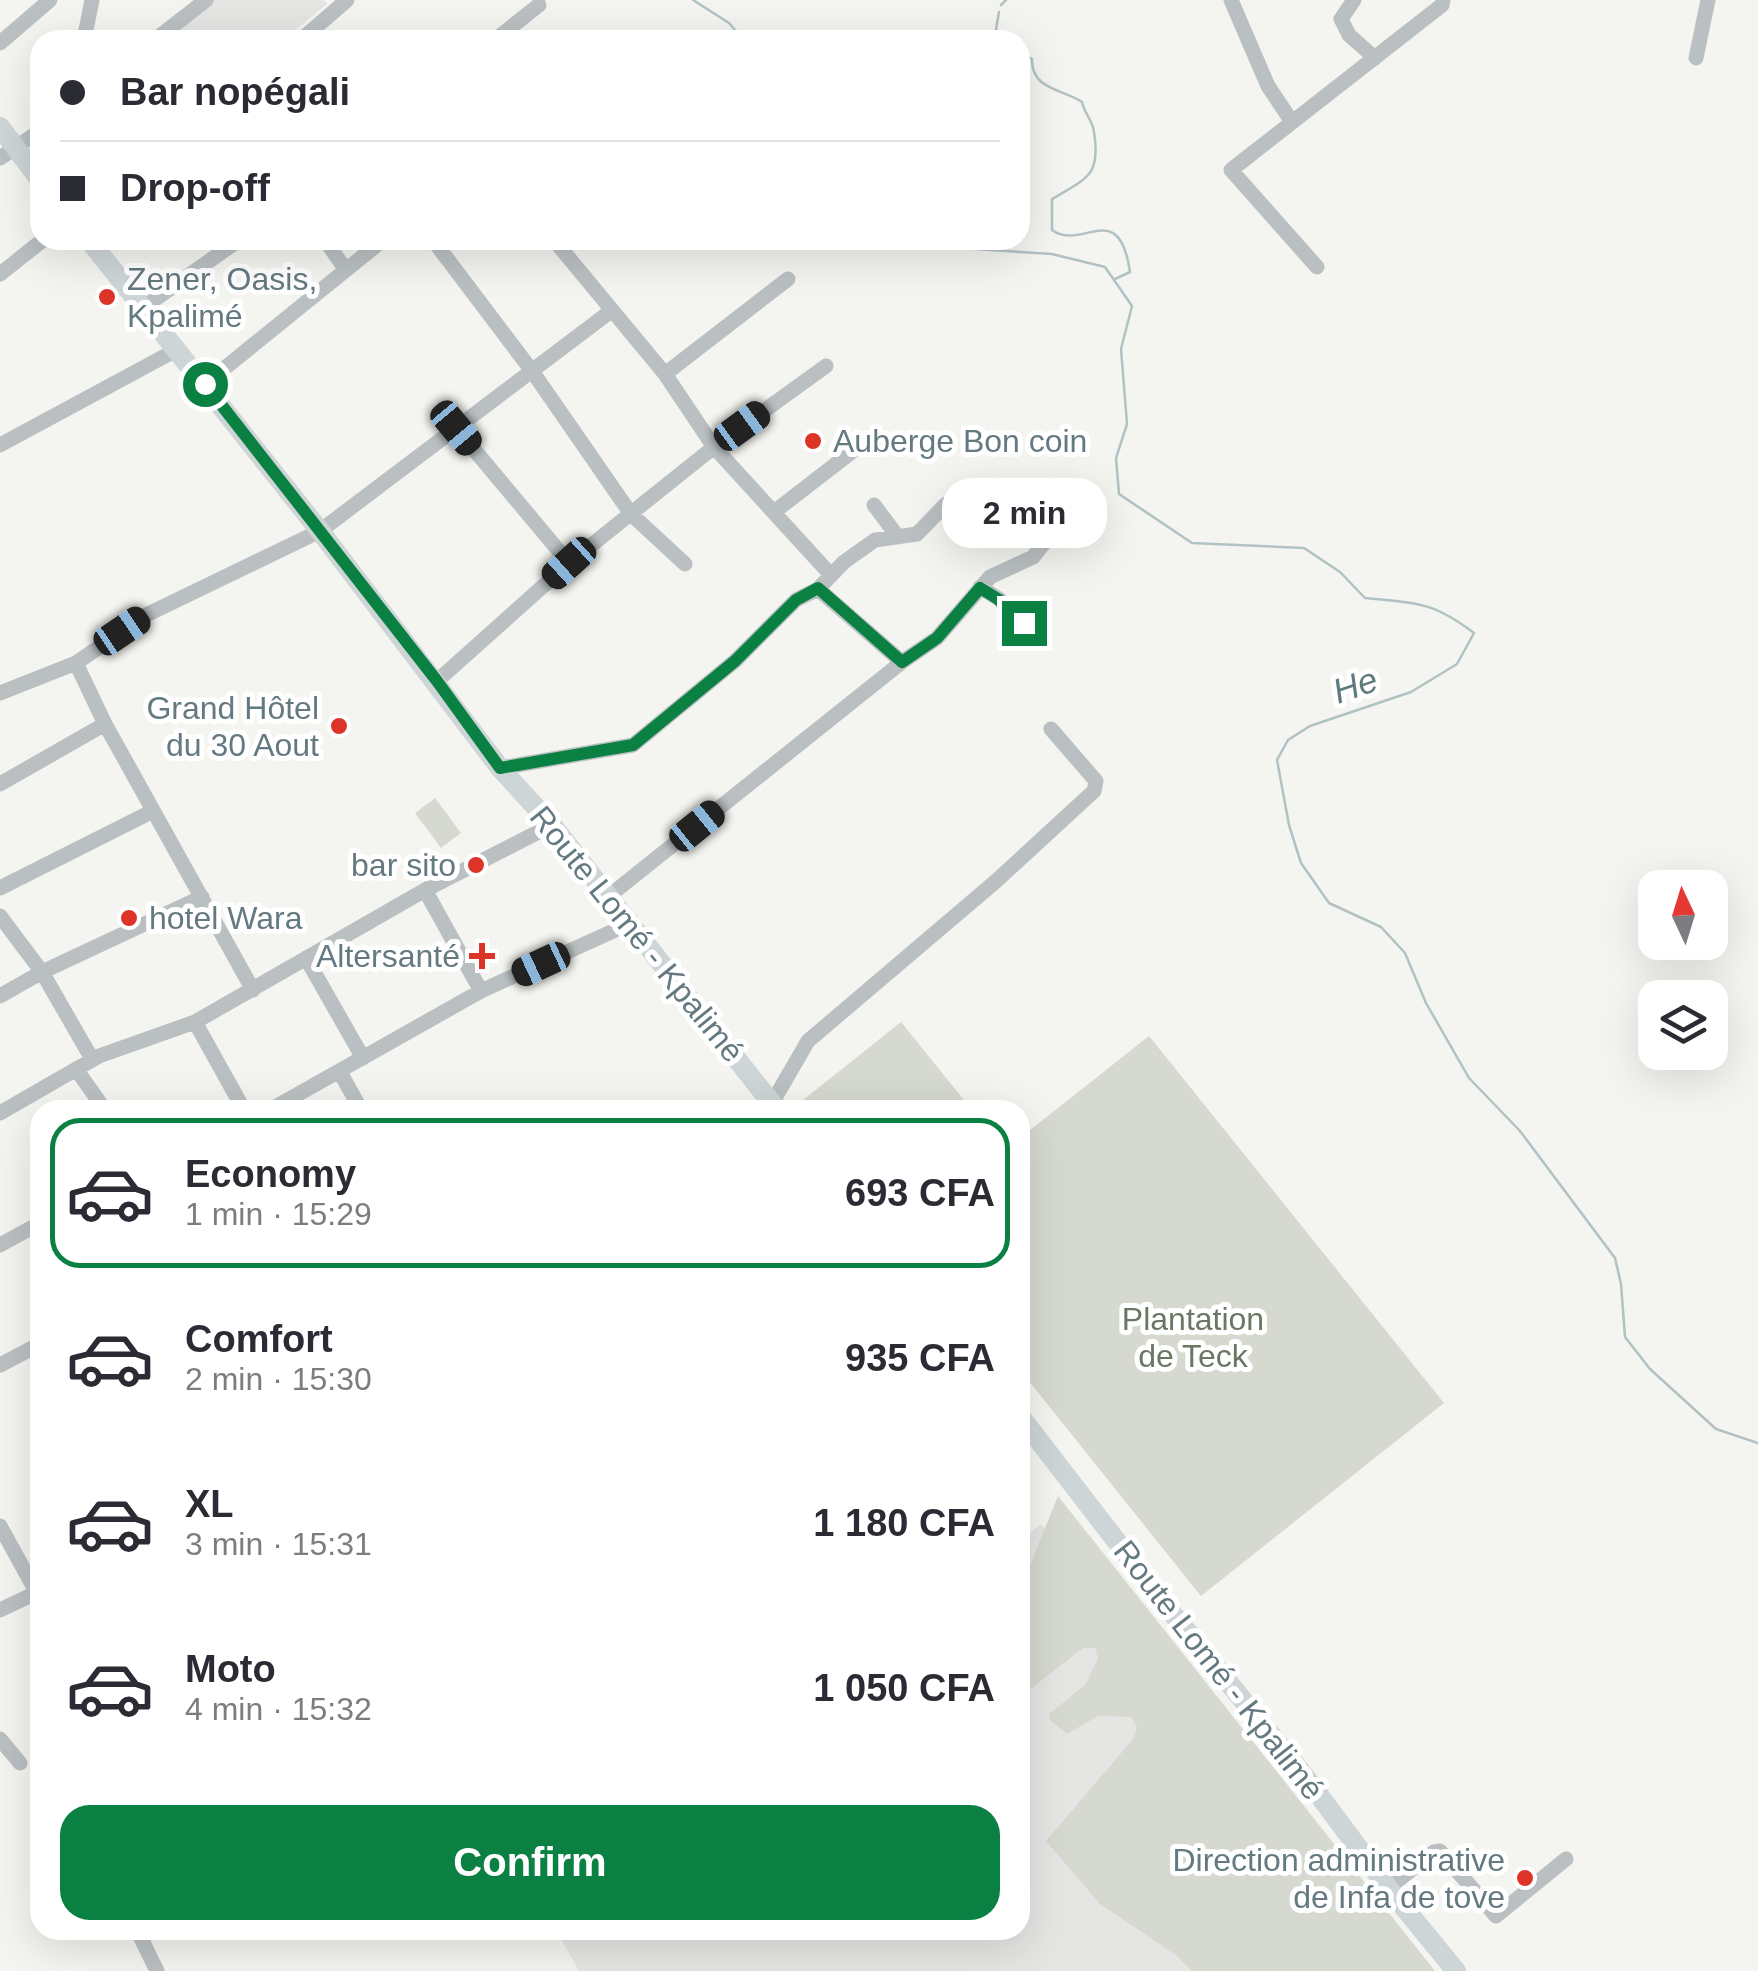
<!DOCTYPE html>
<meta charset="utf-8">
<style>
:root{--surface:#fff;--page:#f7f7f7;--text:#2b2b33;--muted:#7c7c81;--line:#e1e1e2;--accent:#0b8043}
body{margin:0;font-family:Arial,sans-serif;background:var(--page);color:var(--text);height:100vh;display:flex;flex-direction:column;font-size:38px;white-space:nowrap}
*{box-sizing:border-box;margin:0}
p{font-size:32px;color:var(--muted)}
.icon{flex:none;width:55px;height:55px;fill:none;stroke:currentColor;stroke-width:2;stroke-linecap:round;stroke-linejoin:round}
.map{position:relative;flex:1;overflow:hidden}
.side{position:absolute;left:30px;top:1100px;width:1000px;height:840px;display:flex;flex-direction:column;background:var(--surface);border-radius:30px;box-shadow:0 10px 40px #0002}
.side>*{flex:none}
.banner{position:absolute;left:30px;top:30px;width:1000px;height:220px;border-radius:30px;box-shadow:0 10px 40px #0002;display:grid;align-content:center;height:220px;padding:0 30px;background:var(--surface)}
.needle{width:65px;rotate:356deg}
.controls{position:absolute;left:1638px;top:870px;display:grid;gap:20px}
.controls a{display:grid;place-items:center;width:90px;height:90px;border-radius:20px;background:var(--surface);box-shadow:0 10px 40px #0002;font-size:50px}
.end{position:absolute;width:45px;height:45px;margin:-22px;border:12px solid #0b8043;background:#fff;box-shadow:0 0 0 5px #fff}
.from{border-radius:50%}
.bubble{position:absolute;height:70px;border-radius:30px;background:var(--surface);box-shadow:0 10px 40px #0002;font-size:32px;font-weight:700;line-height:70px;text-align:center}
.car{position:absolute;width:30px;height:60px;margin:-30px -15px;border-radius:12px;box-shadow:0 0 8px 2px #0007;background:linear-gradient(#222 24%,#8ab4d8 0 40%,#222 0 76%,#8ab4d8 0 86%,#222 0)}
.banner b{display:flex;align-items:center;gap:35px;height:95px;font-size:38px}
.banner b+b{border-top:2px solid var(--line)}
.banner i{width:25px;height:25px;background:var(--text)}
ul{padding:18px 0 0;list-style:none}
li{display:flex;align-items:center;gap:30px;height:150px;margin:0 20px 15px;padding:0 10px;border:5px solid transparent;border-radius:30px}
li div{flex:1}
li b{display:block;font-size:38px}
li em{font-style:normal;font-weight:700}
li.current{border-color:var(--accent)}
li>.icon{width:90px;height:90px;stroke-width:1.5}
.action{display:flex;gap:20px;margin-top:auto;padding:20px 30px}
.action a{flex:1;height:115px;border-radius:30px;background:var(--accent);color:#fff;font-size:40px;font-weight:700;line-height:115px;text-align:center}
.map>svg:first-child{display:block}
</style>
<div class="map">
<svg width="1758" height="1971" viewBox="0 0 1758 1971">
<rect width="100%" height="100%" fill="#f4f4f0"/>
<!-- built -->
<path fill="#e5e5e4" d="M213 0H324L327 4 283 40H167Z
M1041 1524 1408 1971H579L556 1930H1020V1541Z"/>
<!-- green -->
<path fill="#d5d9d0" d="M435 798 461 833 441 848 415 813Z
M901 1022 972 1110H811L803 1100Z
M1149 1036 1444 1403 1201 1596 1020 1370V1138Z
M1058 1496 1435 1971H1192L1177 1956 1100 1904 1046 1841 1134 1738 1137 1727 1131 1717 1098 1716 1067 1734 1051 1721 1049 1714 1085 1685 1098 1659 1095 1648H1083L1032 1688 1020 1687V1590Z"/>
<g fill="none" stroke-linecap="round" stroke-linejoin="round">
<!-- stream -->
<path stroke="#b2c2c4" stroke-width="2.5" d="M693 0 729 23 744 40
M1001 5 1006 0
M999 12 996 29 1001 40
M1020 54 1032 59C1031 90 1063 89 1082 102 1084 113 1093 121 1094 132 1101 176 1087 178 1052 199V230C1082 252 1119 196 1130 272L1115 279
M906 240 928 246 1052 254 1105 267 1132 306 1121 349 1127 424 1116 458 1119 494 1192 543 1304 548 1340 572 1365 598C1416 603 1432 601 1474 633L1457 664 1411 692 1310 726 1288 740 1277 760 1289 825 1301 863 1329 903 1381 927 1405 953 1426 1003 1469 1078 1520 1131 1615 1258 1621 1284 1625 1337 1650 1369 1716 1429 1758 1443"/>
<!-- minor -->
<path stroke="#bac0c2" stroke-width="15" d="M1231 0 1268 86 1292 122
M1354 0 1341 19 1349 35 1375 58
M84 40 92 0
M155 40 206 0
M301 40 347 0
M495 40 539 5
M0 43 50 0
M1696 58 1708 0
M0 158 40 131
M325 240 346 270
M433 240 532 371 631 514 685 564
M1317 267 1231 170 1442 5 1443 0
M0 274 43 240
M144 307 239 240
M826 366 714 447 830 574
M665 374 788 279
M205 384 383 240
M456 428 569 563
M0 445 178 349
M874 505 898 537
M774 512 862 444
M980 587 999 599 1032 629
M818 589 902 662 937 638 990 577 1033 557 1068 513
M76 663 105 724 253 990
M437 681 569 563 714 447 665 374 554 240
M0 693 76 663 146 615 320 531 611 311
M500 768 633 745 735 661 796 600 818 589 844 562 875 540 917 534 945 505 970 486
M0 784 105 724
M0 888 153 811
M425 890 481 991
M609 896 902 662
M0 916 42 972 92 1059
M306 958 363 1058
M0 996 42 972 202 897
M195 1022 244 1110
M76 1069 105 1110
M340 1072 361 1110
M772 1103 808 1041 995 882 1094 791 1096 781 1051 729
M270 1110 481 991 631 923
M0 1113 99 1056 195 1022 425 890 552 825
M0 1245 40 1223
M0 1365 40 1344
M0 1526 37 1593
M0 1610 40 1591
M0 1739 20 1763
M1388 1888 1434 1852 1440 1851 1496 1916 1566 1859
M137 1930 157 1971"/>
<!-- major -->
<path stroke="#ced5d7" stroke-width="20" d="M0 127 40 180
M89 240 320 531 500 768 552 825 777 1110
M1020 1416 1168 1608 1310 1783 1388 1888 1456 1971"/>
</g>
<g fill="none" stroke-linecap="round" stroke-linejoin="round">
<!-- route -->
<path stroke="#0b8043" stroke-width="12" d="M205 384 437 681 500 768 633 745 735 661 796 600 818 588 902 662 937 638 980 588 998 599 1024 623"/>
</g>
<!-- markers -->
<g fill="#dc3528" stroke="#fff" stroke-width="4">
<circle cx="107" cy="297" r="10"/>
<circle cx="813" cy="441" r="10"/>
<circle cx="339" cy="726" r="10"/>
<circle cx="476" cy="865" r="10"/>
<circle cx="129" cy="918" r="10"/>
<path d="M477 941h10v10h10v10h-10v10h-10v-10h-10v-10h10z"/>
<circle cx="1525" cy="1878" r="10"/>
</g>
<g text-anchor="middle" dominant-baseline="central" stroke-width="10" stroke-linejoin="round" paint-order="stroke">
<!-- poi labels -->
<g font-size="32" fill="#647980" stroke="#fff" text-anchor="end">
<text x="127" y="279" text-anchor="start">Zener, Oasis,<tspan x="127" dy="37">Kpalimé</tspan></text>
<text x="833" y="441" text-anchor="start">Auberge Bon coin</text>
<text x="319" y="708">Grand Hôtel<tspan x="319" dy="37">du 30 Aout</tspan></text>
<text x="456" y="865">bar sito</text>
<text x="149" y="918" text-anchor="start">hotel Wara</text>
<text x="460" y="956">Altersanté</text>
<text x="1505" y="1860">Direction administrative<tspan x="1505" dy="37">de Infa de tove</tspan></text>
</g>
<!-- street labels -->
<g font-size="32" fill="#647980" stroke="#fff">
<text transform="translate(637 934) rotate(51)">Route Lomé - Kpalimé</text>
<text transform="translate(1219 1670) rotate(52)">Route Lomé - Kpalimé</text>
</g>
<!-- park labels -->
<g font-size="32" fill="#6a7863" stroke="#fff">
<text x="1193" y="1319">Plantation<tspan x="1193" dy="37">de Teck</tspan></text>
</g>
<!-- water labels -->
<g font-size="35" font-style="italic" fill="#5f7b7e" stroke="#fff">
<text transform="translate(1355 685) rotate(-19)">He</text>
</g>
</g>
</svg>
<div class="controls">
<a><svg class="needle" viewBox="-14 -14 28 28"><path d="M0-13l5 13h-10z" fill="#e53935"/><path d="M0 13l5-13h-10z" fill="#7c7c81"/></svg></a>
<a><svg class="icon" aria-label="layers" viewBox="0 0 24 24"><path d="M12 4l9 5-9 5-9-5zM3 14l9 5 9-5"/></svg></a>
</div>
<i class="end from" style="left:205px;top:384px"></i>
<i class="end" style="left:1024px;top:623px"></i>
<div class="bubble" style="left:942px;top:478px;width:165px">2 min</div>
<i class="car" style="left:742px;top:426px;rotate:54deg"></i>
<i class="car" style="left:456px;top:428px;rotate:140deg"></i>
<i class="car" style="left:569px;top:563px;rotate:228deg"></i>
<i class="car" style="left:122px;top:631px;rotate:56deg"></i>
<i class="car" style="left:697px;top:826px;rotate:51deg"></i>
<i class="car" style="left:541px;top:964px;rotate:245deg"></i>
<div class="banner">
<b><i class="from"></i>Bar nopégali</b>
<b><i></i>Drop-off</b>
</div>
<section class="side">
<ul>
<li class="current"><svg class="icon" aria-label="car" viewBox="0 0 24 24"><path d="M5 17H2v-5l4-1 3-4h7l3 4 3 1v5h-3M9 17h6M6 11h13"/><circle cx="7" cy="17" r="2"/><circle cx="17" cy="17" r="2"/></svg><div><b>Economy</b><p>1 min · 15:29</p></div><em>693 CFA</em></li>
<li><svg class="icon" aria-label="car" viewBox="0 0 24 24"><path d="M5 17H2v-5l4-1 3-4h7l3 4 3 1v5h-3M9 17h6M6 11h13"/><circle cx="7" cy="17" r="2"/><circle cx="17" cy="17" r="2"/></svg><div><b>Comfort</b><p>2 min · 15:30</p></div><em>935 CFA</em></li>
<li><svg class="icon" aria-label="car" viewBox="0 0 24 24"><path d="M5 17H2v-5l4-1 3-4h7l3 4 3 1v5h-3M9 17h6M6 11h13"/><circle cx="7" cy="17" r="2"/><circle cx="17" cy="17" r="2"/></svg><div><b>XL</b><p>3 min · 15:31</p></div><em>1 180 CFA</em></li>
<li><svg class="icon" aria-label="car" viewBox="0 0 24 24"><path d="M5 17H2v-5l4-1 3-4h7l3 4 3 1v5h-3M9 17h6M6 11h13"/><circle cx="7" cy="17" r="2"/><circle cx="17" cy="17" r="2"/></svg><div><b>Moto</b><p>4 min · 15:32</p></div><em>1 050 CFA</em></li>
</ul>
<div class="action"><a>Confirm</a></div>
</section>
</div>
